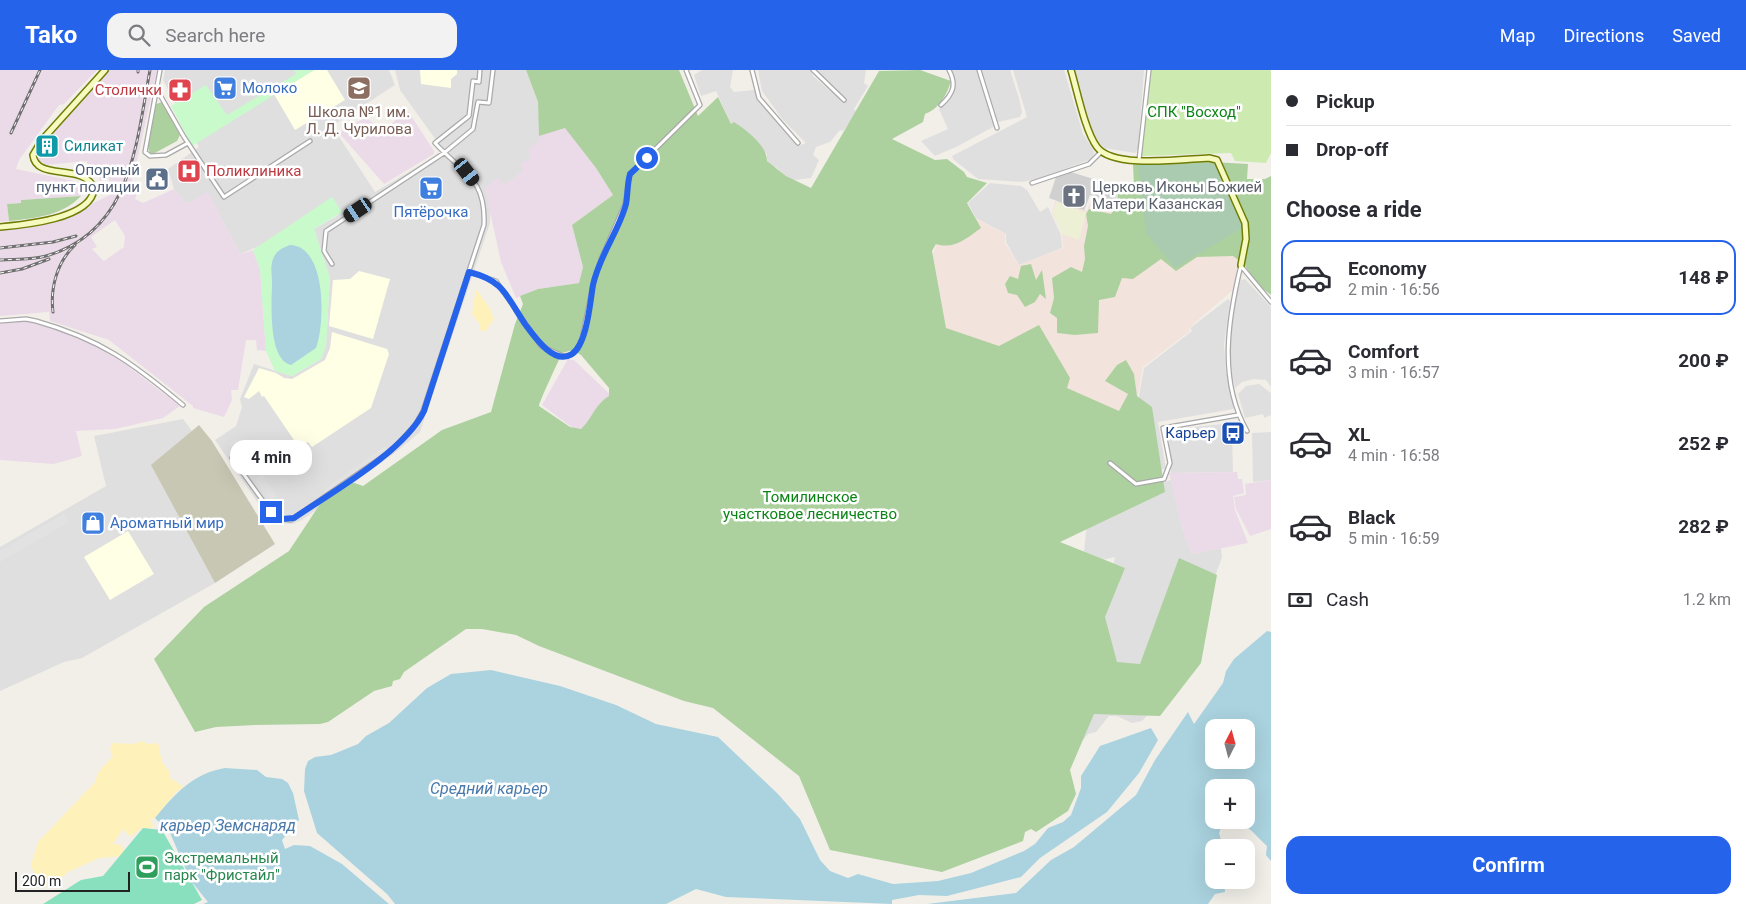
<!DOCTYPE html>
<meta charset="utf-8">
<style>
:root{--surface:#fff;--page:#f2f2f3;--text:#2b2b33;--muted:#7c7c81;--line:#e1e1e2;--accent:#2563eb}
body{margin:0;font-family:Roboto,sans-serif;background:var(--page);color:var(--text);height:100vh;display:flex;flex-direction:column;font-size:19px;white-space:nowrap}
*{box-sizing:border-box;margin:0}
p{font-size:16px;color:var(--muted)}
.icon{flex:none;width:28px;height:28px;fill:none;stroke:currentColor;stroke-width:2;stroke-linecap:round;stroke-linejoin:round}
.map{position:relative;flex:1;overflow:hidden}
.panel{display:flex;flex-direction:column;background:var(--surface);width:475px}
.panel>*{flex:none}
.top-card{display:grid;align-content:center;height:110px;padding:0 15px;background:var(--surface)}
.needle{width:32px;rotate:6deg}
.buttons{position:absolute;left:1205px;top:649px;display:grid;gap:10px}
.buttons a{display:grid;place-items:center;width:50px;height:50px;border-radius:10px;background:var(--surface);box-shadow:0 5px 20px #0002;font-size:25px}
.scale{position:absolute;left:15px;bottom:12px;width:115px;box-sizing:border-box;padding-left:5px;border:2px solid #222;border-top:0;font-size:14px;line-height:18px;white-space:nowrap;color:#222;-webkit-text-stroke:4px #fff;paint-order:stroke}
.end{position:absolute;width:22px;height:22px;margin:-11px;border:6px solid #2563eb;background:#fff;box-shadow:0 0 0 2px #fff}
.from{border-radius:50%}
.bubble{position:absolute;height:35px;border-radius:15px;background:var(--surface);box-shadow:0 5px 20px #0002;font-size:16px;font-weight:700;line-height:35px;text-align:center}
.car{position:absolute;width:15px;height:30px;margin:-15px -8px;border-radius:6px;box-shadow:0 0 4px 1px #0007;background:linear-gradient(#222 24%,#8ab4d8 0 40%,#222 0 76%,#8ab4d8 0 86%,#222 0)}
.top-card b{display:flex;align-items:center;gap:18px;height:48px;font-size:19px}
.top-card b+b{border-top:1px solid var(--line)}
.top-card i{width:12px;height:12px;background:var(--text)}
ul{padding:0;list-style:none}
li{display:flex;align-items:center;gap:15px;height:75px;margin:0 10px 8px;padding:0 5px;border:2px solid transparent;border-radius:15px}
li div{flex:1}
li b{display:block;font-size:19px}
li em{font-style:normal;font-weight:700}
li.on{border-color:var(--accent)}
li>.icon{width:45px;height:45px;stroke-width:1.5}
h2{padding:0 15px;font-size:22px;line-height:60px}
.pay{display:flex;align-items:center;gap:12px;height:55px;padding:0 15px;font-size:19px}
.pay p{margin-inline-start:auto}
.action{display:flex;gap:10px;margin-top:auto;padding:10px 15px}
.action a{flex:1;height:58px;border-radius:15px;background:var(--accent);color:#fff;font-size:20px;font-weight:700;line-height:58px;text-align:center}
header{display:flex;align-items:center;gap:30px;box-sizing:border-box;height:70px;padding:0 25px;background:var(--accent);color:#fff}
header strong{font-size:24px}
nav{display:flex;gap:28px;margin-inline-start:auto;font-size:18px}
.search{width:350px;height:45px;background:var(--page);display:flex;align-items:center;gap:12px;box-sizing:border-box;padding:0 18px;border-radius:15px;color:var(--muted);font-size:19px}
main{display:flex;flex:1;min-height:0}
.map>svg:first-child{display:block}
</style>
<header>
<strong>Tako</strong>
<div class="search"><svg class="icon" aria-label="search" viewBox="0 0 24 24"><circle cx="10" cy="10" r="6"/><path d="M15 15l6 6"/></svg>Search here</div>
<nav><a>Map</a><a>Directions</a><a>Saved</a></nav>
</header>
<main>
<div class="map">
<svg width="1271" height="834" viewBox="0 0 1271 834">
<rect width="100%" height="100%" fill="#f2efe9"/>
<!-- residential -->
<path fill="#e0dfdf" d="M165 0H389L395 15 332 56 375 122 444 81 400 20 395 0H526L538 32 541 70 530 81V90L523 101 505 116 492 113 490 153 420 362 396 382 302 450 292 454 278 453 269 449 215 370 236 356 242 337 240 329 254 294 292 306 321 289 326 275 330 208 314 159 342 143 240 184 208 123 186 134 174 119 168 99 199 77 163 10Z
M702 0H733L730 17 734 22 754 20 758 31 798 76 806 73 783 50 762 21 758 0H810L813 6 844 33 847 30 815 0H866L864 13 868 16 854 39 857 42 843 61 840 60 830 72 816 77 813 85 819 90 811 108 794 110 786 106 776 97H773L767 91V84L731 54 716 21 701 26 694 5Z
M952 0H977L995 56 956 77 935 86 921 71 948 59 939 39 953 26 956 12Z
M982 0H1010L1019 28 1022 42 1020 47 998 52Z
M1013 0H1064L1083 64 1093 79 1094 84 1089 90 1040 108 1023 112 978 109 954 90 952 86 1027 47Z
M1072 0H1144L1138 79 1135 83 1104 78 1094 66Z
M990 113 1021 116 1027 120 1040 142 1048 137 1061 165 1062 178 1019 195 1006 172V164L976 148 968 133Z
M1245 209 1271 237V317L1266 310 1254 309 1242 312 1235 318 1232 305 1230 280 1233 236 1241 210Z
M1228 229 1230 231 1224 275 1226 302 1234 339 1158 352 1166 399 1157 400 1138 332 1144 298 1192 261 1190 258Z
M1259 314 1271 323V345L1264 348 1263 344 1245 348 1238 324 1246 316Z
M183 349 192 361 152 396 215 513 82 588 64 592 0 621V477L106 416 94 366Z
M1222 354V364L1232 365 1233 402 1171 403 1168 360Z
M1271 362V410L1253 412 1252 363Z
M1171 410 1183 460 1192 484 1221 478 1222 487 1203 540 1197 592 1142 651 1132 653 1117 646H1109L1096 662 1088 664 1060 698 1115 487 1098 491 1083 490 1087 454 1138 419Z"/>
<!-- industrial -->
<path fill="#ebdbe8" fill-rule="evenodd" d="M0 0H97L64 34 59 35 19 90 16 99 79 112 81 126 22 130 21 133 7 134 9 151 0 152Z
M106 0H157L135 100 136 105 131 108 138 120 135 129 143 133 174 119 186 134 208 122 240 184 253 180 260 199 266 281 257 280 256 270H246L238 320H231L232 330 224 347 193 338V336L109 270 50 251 49 242 0 246V159L56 151 112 124 109 109 100 111 99 102 88 103 87 91 45 95 38 90 40 77ZM115 150 125 166 124 177 104 191 92 179 97 177 91 167Z
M406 38 434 81V84L384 114 339 63 366 47 384 63Z
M565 57 596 98 613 125 572 155 583 197 579 213 538 219 516 228 501 192 485 118 498 108 505 115 523 101 521 92 530 90 529 78 541 70 539 66Z
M25 251 71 264 112 284 180 336 163 348 115 359 76 361 82 386 54 394 0 390V254Z
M568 289 574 290 617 331 590 371 542 335Z
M1237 402 1238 409H1242L1244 423 1233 426 1235 440 1248 473 1192 484 1183 460 1169 403Z
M1271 410V459L1250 466 1236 439 1234 427 1246 425 1245 414Z"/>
<!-- education -->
<path fill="#ffffe5" d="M314 0H327L345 30 295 60 274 24Z
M420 0H457V4L451 9V18L421 14Z
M359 201 390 209 373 269 329 256 333 210 350 209Z
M332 262 387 279 389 284 371 338 312 377 308 372 303 375 296 373 264 326 262 327 259 321 249 329 244 327 259 298 276 303 284 308 292 309 325 290 330 278Z
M128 461 154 504 110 530 84 487Z"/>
<!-- religious -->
<path fill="#d0d0d0" d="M1071 102 1119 117 1115 132 1090 125 1084 141 1049 128 1056 107Z"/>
<!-- military -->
<path fill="#f3e3dd" d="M1092 126 1242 160 1243 168 1233 220 1189 258 1190 261 1143 297 1137 331 1129 348 943 266 930 192 951 135 1005 164V173L1019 195 1063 178 1062 164 1052 143 1055 131 1087 141Z"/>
<!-- construction -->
<path fill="#c7c7b4" d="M199 355 212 371 275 474 215 513 151 395Z"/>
<!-- farmland -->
<path fill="#eef0d5" d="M1056 132 1086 143 1079 170 1062 164 1053 143Z"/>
<!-- grass -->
<path fill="#cdebb0" d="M1151 0H1271V83L1266 93 1235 91 1231 83 1142 86 1141 83Z"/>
<!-- forest -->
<path fill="#add19e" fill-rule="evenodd" d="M526 0H679L698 46 718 27 731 54 734 52C746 60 767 75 767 91L786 106 811 118 879 1 920 0 951 11C947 25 939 39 925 44L923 52 892 69 935 90 947 89 964 102 967 107 987 113 967 133 981 158C967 168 954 180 936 174L932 181 946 258 999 276 1039 255 1070 308 1067 318 1119 341 1128 324 1105 311 1117 295 1126 290 1134 304 1137 326 1152 337 1165 422 1060 472 1125 498 1105 547 1117 592 1140 594 1179 488 1217 505 1201 593 1160 646 1094 644 1070 700 1076 724 1068 741 1036 762 1031 759 1025 762 1023 771 942 802 830 780 799 706 713 638 684 631 539 576 516 565 482 559H466L404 602 400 609 393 611 392 616 374 621 328 652 320 654 255 655 216 657 195 662 154 589 204 537 289 481 322 431 349 411 363 416 442 360 491 342 515 254 523 234 520 226 538 219 579 213 583 197 572 155 613 125 596 98 565 58 539 66 538 32ZM573 280 581 285 609 318V326C595 334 592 349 581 359L570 357 539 336C539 332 559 290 562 283Z
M162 32 180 65 177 71 153 84 150 83 148 78 156 34Z
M1212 92 1248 94 1247 109H1265L1271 106V225L1257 214 1244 194 1233 186 1197 187 1176 201 1161 189 1133 209 1122 208 1115 227 1099 230 1098 263 1075 265 1057 263V248L1050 243 1054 228 1052 208 1071 197 1082 202 1085 189 1084 176 1088 156 1086 144 1089 139 1111 144 1115 139 1119 119 1130 120 1134 117 1133 93Z
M81 126C62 146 35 148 9 151L7 134 21 133V130Z
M1031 194 1036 210 1042 200 1046 229 1040 224 1035 232 1025 237 1017 225 1008 223 1005 214 1010 206 1018 209 1021 196Z"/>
<!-- sand -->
<path fill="#fff1ba" d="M476 219 489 237 494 249 485 262 479 259V253L472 244Z
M142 671 148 674 158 673 162 692 169 701V707L184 717 177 721 155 748 150 749 154 758H142L130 767 123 759 113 774 122 775 124 786 99 788 68 802 54 814 44 817 38 815 31 795 38 772 95 712 99 701 113 686 110 679 112 673 134 674Z"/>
<!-- cemetery -->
<path fill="#aacbaf" d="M1211 93 1217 97 1242 158 1175 198 1146 163 1138 95Z"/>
<!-- park -->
<path fill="#c8facc" d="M294 0H314L192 76 171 36 206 15 227 45 296 4Z
M332 127 342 142 314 159 330 208 326 276 321 289 292 306 275 301 266 281 260 199 253 180Z"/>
<!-- pitch -->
<path fill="#88e0be" d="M143 758 162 760 202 830 194 834H43L81 810 103 806Z"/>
<!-- parking -->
<path fill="#e2e2e2" d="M237 369 257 398 252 401 250 398 247 400 228 372Z
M385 376 387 379 325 423 323 420Z
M261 402 277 426 270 431 255 410 260 406 258 404Z
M64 444 69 452 0 492V481Z"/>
<!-- water -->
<path fill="#aad3df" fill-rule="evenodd" d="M290 175C327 176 325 254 316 278L291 295C267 289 272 230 272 212 272 205 270 197 273 189 276 181 282 178 290 175Z
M1267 561 1271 562V791L1266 785 1267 776C1247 758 1252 754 1222 755L1219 763 1223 777 1214 778V810H1224L1225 822 1215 824 1208 834H927L1016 823 1051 790 1074 777 1136 725 1155 690 1188 642 1194 654 1223 613 1226 601 1234 589ZM1214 658H1246V690H1214ZM1214 718H1246V750H1214Z
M491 600 560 616 616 635 656 654 718 667 778 724 800 749 820 790 830 801 848 808 858 804 893 814 938 811 971 803 1024 781 1035 774 1048 758 1063 752 1071 745 1081 718V706L1100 676 1151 658 1158 670 1139 703 1107 742 1040 788 1021 807 947 826 919 825 892 830V834L726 827 696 819 666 834H395L387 824 317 763 304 721 305 699 308 691 315 687 331 685 358 674 366 666 389 653 427 618 451 604Z
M225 698 257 700 266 707 282 709 288 713 293 723 299 750 282 770 285 779 294 775 310 776 342 794 389 834H203L208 832 191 811 170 763 155 748C174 725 193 703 225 698Z"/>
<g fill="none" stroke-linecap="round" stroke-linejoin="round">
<!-- street casing -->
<g stroke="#a9a9a9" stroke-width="5.5">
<path id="street" d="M160 0 145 82 150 86 166 85 188 73
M752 0 759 28 798 73
M813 0 844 30
M979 0 997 58
M156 18 184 67 224 127 310 71
M941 35C953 24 957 15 949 0
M1139 90 1149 0
M1032 113 1089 94 1101 82
M332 194 324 181 326 161 444 83 473 59 478 32 489 33 493 0
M1241 195C1228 249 1218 310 1247 361
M1241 196 1271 232
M469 202 496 211 541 276 563 286 571 285 577 279 582 269 593 214 601 189 625 134 630 104 700 35 686 0
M0 251 26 249 36 251C100 269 133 293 183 335
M232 388 271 442 282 449 291 450 391 381 415 355 423 341 484 155C486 107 463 104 435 73L469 46 473 11 479 12 480 0
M1110 393 1136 414 1164 409 1170 393 1163 358 1238 345"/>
</g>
<!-- secondary casing -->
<g stroke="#707d05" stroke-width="8">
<path id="secondary" d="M1071 0C1077 20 1085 61 1097 77 1113 99 1183 89 1209 88L1217 90 1245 153 1246 169 1241 195
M0 157C23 155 91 149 94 119 85 92 36 112 33 85L42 70 105 0"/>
</g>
<!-- street -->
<use href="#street" stroke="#fff" stroke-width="3"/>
<!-- secondary -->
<use href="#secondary" stroke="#f7fabf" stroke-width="5"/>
<!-- rail casing -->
<g stroke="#707070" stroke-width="3">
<path id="rail" d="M138 2V0
M11 63 40 0
M0 178 53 172 76 166
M0 190C15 189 32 190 46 186 132 161 136 74 150 0
M0 203 22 199 49 189
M53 242C50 218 57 192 75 175"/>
</g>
<!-- rail -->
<use href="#rail" stroke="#fff" stroke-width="1" stroke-dasharray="4" stroke-linecap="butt"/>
</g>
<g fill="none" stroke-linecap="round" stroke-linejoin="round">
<!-- route -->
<path stroke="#2563eb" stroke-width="6" d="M271 442 282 449 294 448C332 422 405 381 424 341L469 202C505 211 506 226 525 254 534 266 554 296 572 284 587 274 590 233 593 215 599 186 619 161 626 134 628 124 627 114 630 104L647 88"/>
</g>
<!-- icons -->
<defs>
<g id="supermarket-square" transform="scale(1.25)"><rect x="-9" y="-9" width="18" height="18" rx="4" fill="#3f7fe0" stroke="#fff"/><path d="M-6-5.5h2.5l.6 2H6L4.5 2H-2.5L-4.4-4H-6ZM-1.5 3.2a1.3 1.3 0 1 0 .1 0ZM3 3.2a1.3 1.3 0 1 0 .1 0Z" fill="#fff"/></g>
<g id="school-square" transform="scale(1.25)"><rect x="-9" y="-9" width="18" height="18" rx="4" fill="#8d6e63" stroke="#fff"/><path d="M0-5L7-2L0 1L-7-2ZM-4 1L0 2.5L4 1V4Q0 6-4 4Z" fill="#fff"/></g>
<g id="pharmacy-square" transform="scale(1.25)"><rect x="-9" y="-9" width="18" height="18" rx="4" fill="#e0444e" stroke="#fff"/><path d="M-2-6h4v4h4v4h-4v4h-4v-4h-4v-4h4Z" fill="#fff"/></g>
<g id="building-square" transform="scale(1.25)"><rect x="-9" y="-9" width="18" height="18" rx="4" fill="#0f9aa8" stroke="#fff"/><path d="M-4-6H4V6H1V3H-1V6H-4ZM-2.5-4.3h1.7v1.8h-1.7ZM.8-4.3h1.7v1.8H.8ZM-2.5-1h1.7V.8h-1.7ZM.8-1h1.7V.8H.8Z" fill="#fff"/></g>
<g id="hospital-square" transform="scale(1.25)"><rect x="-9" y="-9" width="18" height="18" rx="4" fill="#e0444e" stroke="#fff"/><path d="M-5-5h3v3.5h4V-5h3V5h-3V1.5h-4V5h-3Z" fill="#fff"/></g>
<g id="civic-square" transform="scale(1.25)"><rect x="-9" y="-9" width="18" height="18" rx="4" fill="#5c6f8a" stroke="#fff"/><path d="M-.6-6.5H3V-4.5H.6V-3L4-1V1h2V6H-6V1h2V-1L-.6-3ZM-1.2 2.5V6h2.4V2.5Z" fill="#fff"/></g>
<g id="church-square" transform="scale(1.25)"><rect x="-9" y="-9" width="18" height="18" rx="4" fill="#6b7280" stroke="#fff"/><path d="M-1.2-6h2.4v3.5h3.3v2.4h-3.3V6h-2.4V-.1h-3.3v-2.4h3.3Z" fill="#fff"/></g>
<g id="bus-square" transform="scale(1.25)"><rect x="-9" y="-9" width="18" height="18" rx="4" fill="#1a4fb4" stroke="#fff"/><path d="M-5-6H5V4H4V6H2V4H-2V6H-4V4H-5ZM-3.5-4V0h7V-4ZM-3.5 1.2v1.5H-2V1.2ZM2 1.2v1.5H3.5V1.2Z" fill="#fff"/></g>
<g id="shop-square" transform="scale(1.25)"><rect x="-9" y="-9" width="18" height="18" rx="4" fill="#3f7fe0" stroke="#fff"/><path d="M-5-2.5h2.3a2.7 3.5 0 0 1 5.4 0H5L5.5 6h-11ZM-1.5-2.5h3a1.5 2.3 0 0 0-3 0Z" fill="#fff"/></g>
<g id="stadium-square" transform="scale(1.25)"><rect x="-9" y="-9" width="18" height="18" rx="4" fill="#2e9e5b" stroke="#fff"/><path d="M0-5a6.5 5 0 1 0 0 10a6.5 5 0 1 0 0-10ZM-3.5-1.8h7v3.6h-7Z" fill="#fff"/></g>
</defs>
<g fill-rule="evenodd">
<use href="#supermarket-square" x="225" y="18"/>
<use href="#school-square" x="359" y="18"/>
<use href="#pharmacy-square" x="180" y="20"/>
<use href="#building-square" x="47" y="76"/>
<use href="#hospital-square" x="189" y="101"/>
<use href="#civic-square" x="157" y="109"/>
<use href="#supermarket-square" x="431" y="118"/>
<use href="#church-square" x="1074" y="126"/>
<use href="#bus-square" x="1233" y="363"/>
<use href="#shop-square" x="93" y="453"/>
<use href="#stadium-square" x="147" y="797"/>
</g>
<g text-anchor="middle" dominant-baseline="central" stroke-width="5" stroke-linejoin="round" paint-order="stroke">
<!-- shop labels -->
<g font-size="15" fill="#366cbe" stroke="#fff" text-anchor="start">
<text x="242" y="18">Молоко</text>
<text x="431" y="142" text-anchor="middle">Пятёрочка</text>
<text x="110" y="453">Ароматный мир</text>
</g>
<!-- health labels -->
<g font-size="15" fill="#be3a42" stroke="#fff" text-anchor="end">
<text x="162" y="20">Столички</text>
<text x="206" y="101" text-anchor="start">Поликлиника</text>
</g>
<!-- education labels -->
<g font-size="15" fill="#785e54" stroke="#fff">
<text x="359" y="42">Школа №1 им.<tspan x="359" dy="17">Л. Д. Чурилова</tspan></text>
</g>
<!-- park labels -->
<g font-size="15" fill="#0c8416" stroke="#fff">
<text x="1194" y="42">СПК "Восход"</text>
<text x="810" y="427">Томилинское<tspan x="810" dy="17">участковое лесничество</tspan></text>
</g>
<!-- culture labels -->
<g font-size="15" fill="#0d838f" stroke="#fff" text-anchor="start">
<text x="64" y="76">Силикат</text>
</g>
<!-- service labels -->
<g font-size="15" fill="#4e5e75" stroke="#fff" text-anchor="end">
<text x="140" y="100">Опорный<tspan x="140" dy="17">пункт полиции</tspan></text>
</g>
<!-- worship labels -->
<g font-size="15" fill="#5b616d" stroke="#fff" text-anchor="start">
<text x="1092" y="117">Церковь Иконы Божией<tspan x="1092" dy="17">Матери Казанская</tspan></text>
</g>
<!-- transit labels -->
<g font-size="15" fill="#164399" stroke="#fff" text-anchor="end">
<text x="1216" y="363">Карьер</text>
</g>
<!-- leisure labels -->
<g font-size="15" fill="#27864d" stroke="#fff" text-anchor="start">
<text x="164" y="788">Экстремальный<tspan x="164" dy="17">парк "Фристайл"</tspan></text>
</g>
<!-- water labels -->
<g font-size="16" font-style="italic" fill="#4a7aab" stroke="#fff">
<text x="489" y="718">Средний карьер</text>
<text x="228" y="755">карьер Земснаряд</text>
</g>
</g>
</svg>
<div class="buttons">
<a><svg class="needle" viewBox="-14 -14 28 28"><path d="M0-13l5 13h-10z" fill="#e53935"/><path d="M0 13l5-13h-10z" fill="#7c7c81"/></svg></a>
<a>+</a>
<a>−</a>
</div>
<div class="scale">200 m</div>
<i class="end from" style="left:647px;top:88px"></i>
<i class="end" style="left:271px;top:442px"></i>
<div class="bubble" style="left:230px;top:370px;width:82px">4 min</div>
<i class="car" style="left:467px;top:102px;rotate:142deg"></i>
<i class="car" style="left:358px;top:140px;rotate:236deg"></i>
</div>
<section class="panel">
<div class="top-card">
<b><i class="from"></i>Pickup</b>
<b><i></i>Drop-off</b>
</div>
<h2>Choose a ride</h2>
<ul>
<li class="on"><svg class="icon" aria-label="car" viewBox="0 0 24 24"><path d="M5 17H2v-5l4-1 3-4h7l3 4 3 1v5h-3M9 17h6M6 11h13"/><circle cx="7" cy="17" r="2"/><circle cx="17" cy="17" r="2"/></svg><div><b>Economy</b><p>2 min · 16:56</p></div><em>148 ₽</em></li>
<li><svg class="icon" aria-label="car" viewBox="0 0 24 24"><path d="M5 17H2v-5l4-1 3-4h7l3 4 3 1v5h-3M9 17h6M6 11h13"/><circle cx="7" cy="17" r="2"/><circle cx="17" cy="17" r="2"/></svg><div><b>Comfort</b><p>3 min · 16:57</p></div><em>200 ₽</em></li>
<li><svg class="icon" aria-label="car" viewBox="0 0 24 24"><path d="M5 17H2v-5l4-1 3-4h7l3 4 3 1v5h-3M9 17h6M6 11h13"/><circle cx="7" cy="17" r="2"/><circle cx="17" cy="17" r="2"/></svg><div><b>XL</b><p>4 min · 16:58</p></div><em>252 ₽</em></li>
<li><svg class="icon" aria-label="car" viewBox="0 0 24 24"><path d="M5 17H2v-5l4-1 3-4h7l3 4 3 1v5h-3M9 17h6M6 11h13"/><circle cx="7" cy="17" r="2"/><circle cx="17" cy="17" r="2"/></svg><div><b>Black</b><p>5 min · 16:59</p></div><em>282 ₽</em></li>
</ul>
<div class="pay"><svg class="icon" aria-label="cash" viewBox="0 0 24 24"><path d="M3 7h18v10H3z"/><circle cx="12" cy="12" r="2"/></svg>Cash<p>1.2 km</p></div>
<div class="action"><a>Confirm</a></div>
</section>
</main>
